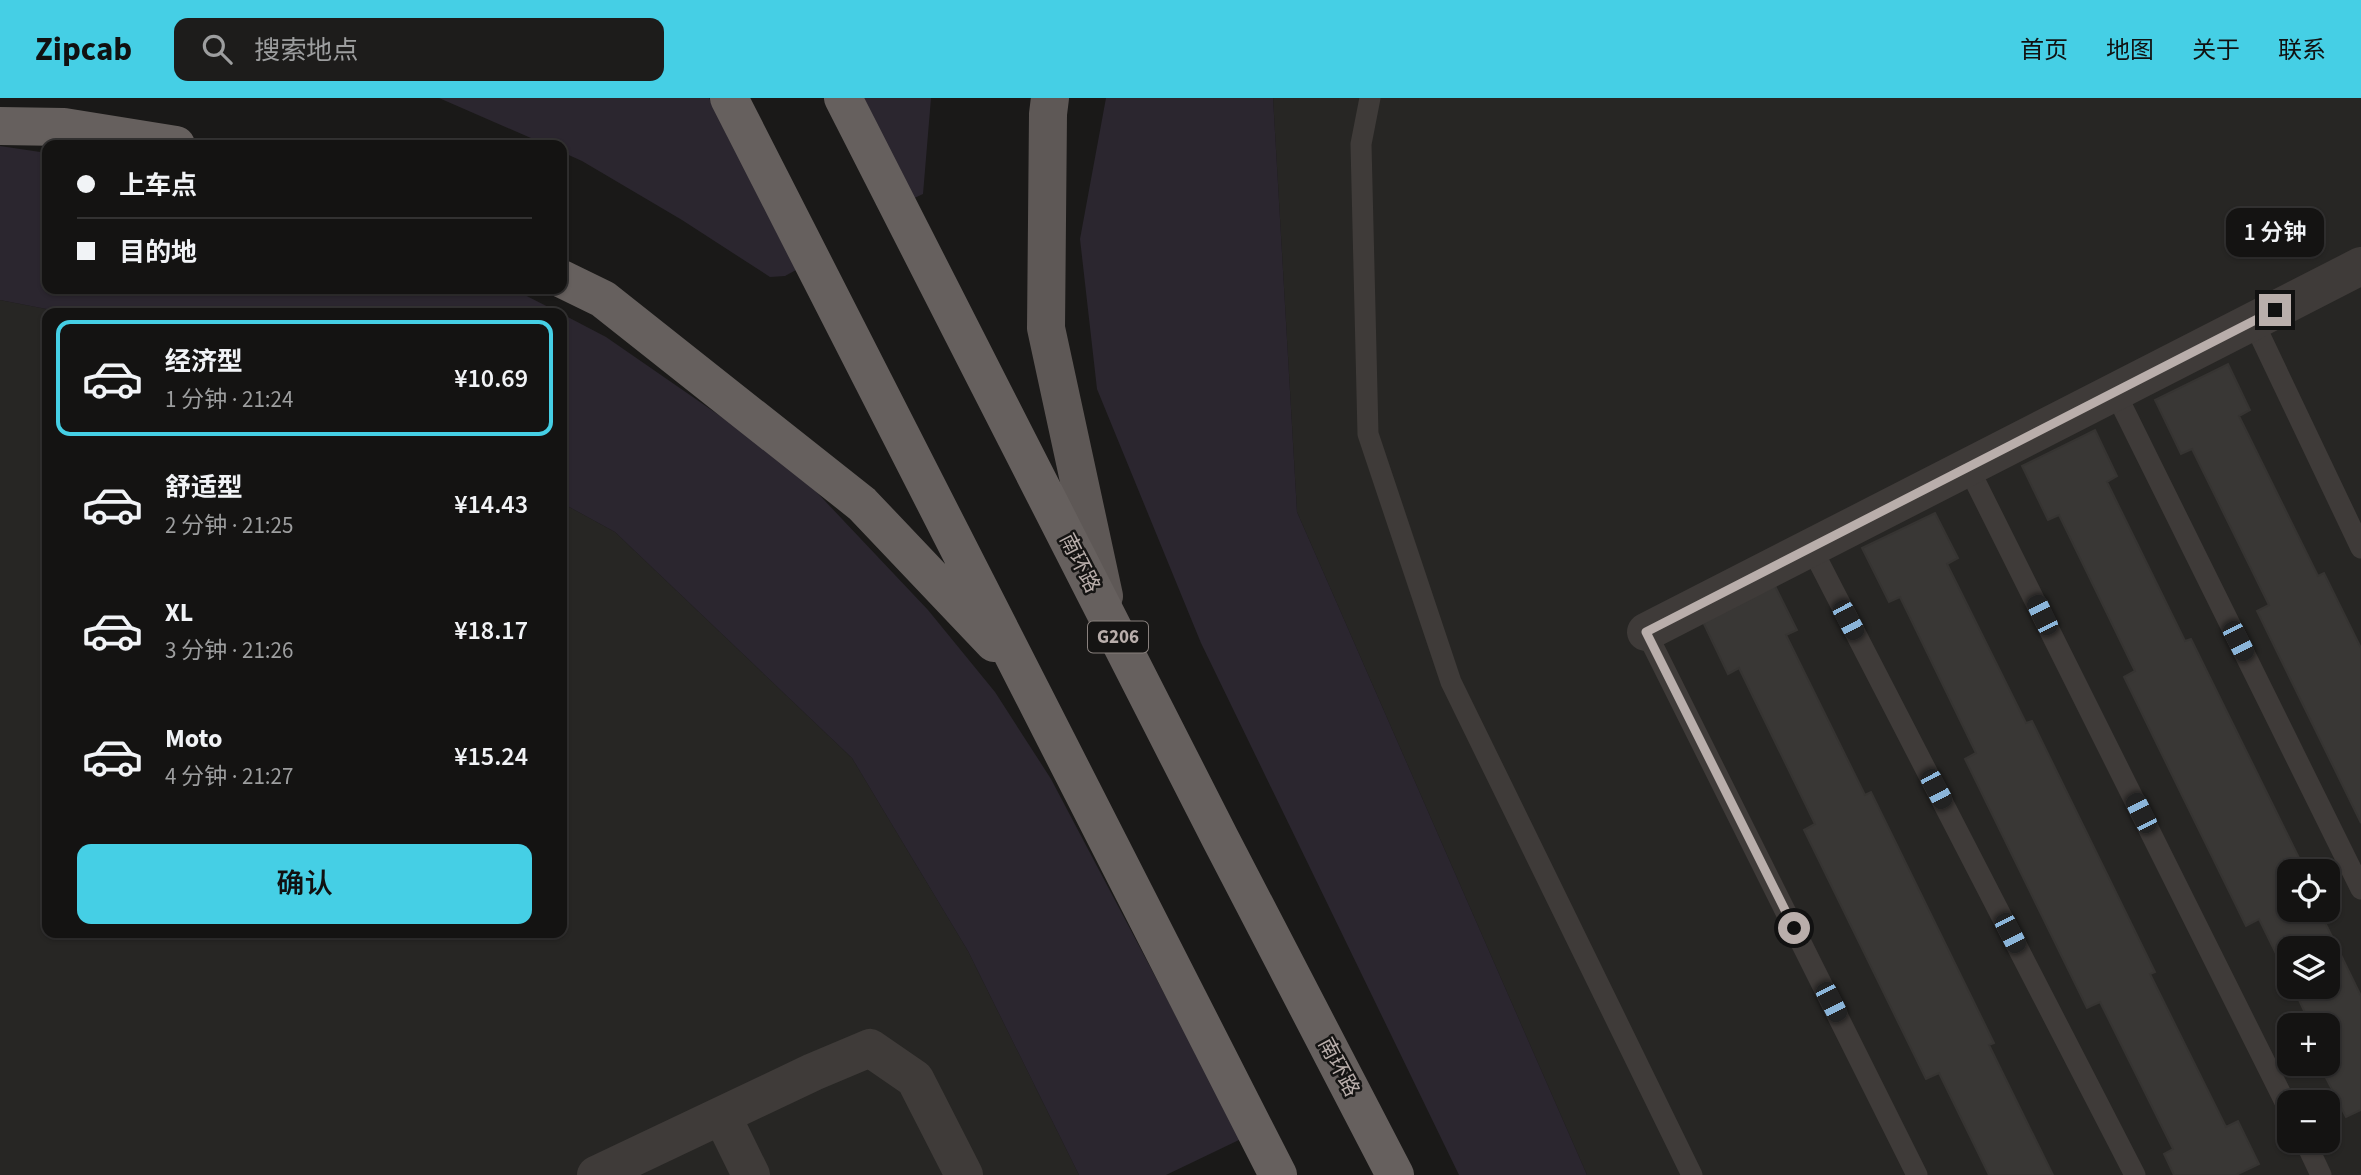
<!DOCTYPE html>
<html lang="zh">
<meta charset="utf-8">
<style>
:root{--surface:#141312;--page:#1d1c1b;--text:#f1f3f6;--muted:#9d9e9f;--line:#333232;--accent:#45cfe5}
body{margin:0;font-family:"Source Sans 3","Noto Sans SC",sans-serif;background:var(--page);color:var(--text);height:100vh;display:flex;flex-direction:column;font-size:26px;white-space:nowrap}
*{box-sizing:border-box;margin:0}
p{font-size:23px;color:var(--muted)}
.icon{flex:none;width:38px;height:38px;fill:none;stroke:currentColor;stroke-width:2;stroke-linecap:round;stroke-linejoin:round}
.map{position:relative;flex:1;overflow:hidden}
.sheet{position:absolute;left:42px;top:210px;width:525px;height:630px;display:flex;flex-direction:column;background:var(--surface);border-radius:14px;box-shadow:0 2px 5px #0004,0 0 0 2px var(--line)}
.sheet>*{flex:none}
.top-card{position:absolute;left:42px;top:42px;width:525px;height:154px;border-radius:14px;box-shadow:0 2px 5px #0004,0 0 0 2px var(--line);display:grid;align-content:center;height:154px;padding:0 35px;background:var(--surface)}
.controls{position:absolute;left:2277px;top:761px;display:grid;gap:14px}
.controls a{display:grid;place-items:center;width:63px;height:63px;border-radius:14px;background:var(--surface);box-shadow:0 2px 5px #0004,0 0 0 2px var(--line);font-size:35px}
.end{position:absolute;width:32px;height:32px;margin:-16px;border:9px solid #b9aeab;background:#111;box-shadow:0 0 0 4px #111}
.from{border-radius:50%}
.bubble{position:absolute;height:49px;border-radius:14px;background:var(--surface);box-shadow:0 2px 5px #0004,0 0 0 2px var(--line);font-size:23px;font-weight:600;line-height:49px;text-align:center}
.car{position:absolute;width:21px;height:42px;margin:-21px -10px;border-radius:9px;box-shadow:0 0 5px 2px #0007;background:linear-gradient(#222 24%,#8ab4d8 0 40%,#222 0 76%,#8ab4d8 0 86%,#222 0)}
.top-card b{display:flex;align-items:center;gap:24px;height:66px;font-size:26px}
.top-card b+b{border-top:2px solid var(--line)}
.top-card i{width:18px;height:18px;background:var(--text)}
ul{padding:12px 0 0;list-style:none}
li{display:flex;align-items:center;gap:21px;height:116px;margin:0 14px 10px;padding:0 21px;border:4px solid transparent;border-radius:14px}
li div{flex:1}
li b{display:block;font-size:26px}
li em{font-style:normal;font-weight:600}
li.selected{border-color:var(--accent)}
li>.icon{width:63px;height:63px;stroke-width:1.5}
.button{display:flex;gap:14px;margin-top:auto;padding:14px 35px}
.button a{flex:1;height:80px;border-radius:14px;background:var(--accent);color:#111;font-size:28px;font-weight:600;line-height:80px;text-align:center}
header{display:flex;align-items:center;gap:42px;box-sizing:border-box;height:98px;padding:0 35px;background:var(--accent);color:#111}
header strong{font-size:33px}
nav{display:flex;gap:38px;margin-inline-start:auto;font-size:24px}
.search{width:490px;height:63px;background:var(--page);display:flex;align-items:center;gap:18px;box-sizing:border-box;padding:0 24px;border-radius:14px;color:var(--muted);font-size:26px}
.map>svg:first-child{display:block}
</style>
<header>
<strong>Zipcab</strong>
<div class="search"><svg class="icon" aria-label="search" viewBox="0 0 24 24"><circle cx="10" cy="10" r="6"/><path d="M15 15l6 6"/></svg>搜索地点</div>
<nav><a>首页</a><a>地图</a><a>关于</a><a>联系</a></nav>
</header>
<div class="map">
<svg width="2361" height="1077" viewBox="0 0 2361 1077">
<rect width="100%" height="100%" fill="#1a1918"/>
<!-- built -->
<path fill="#272624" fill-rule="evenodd" d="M1273 0H2361V1077H1587L1297 414ZM2289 774H2328V812H2289ZM2289 850H2328V889H2289ZM2289 928H2328V966H2289ZM2289 1004H2328V1043H2289Z
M0 202 67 215H47V835H562V405L615 434 852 660 968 853 1079 1077H0Z"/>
<!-- green -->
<path fill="#2b262f" d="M439 0H709L796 172 785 178 770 179 682 122 582 63 562 54V47H547Z
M858 0H931L923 96 910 102Z
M1106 0H1273L1297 414 1587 1077H1459L1201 545 1097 291 1080 141Z
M0 48 47 55V191H513L560 215H67L0 202Z
M562 216 606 239 791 367 928 512 995 594 1051 681 1241 1041 1166 1077H1079L968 853 852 660 615 434 562 405Z"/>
<!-- building -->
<path fill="#393735" stroke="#363432" stroke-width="2" d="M2228 266 2250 312 2239 318 2318 478 2324 475 2361 550V725L2257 513 2269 507 2192 351 2181 356 2155 302Z
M2095 332 2117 378 2107 384 2185 543 2191 541 2306 774H2289V812H2319L2361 898V1012L2346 1019 2323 974 2332 969 2328 960V928H2311L2293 889H2328V850H2289V882L2259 821 2246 828 2124 579 2135 573 2059 417 2048 422 2022 368Z
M1935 415 1958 460 1947 466 2026 625 2032 623 2155 874 2150 876 2226 1029 2238 1023 2259 1066 2236 1077H2174L2164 1056 2173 1051 2100 904 2087 910 1965 661 1976 655 1900 499 1889 504 1862 450Z
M1774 486 1797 532 1786 537 1865 697 1871 694 1994 945 1989 947 2053 1077H1989L1939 975 1926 981 1804 732 1815 726 1739 570 1728 576 1702 522Z"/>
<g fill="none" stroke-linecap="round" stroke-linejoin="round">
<!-- service -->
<path stroke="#3f3b39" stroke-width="21" d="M1370 0 1361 46 1368 336 1451 584 1692 1077
M2253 223 2361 450
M2115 294 2361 791
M1968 369 2289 1012
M1811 449 2135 1077
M1646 534 1917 1077
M2305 1043 2321 1077"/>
<!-- minor -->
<path stroke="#3f3b39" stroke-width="38" d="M1646 534 2361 168
M722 1018 751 1077
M596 1077 813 974 870 950 915 981 964 1077"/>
<!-- primary -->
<path stroke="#5e5856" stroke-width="38" d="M1050 0 1048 16 1046 230 1104 498"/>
<!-- trunk -->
<path stroke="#66605e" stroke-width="38" d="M729 0 1278 1077
M843 0 1220 740 1395 1077
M0 28 64 29 176 47
M562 181 603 201 862 406 994 545"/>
</g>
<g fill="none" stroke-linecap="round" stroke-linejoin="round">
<!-- route -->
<path stroke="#b9aeab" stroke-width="9" d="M1794 830 1646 534 2275 212"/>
</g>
<g text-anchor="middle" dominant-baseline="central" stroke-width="5" stroke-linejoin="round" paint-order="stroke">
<!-- shield labels -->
<rect fill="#151413" stroke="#88807d" stroke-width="2" x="1088" y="523.5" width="60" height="31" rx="5"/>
<g font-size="19" font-weight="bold" fill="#b9aeab">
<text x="1118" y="539">G206</text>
</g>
<!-- street labels -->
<g font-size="21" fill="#b9aeab" stroke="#151413">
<text transform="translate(1080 465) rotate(63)">南环路</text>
<text transform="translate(1339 969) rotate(62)">南环路</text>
</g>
</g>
</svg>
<div class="controls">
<a><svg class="icon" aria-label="locate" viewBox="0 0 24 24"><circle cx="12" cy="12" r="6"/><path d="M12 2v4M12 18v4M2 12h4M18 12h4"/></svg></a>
<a><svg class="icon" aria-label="layers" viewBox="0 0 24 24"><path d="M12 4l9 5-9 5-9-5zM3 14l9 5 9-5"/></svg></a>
<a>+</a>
<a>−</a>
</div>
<i class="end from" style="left:1794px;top:830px"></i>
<i class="end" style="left:2275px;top:212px"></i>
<div class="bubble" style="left:2226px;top:110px;width:98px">1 分钟</div>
<i class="car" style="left:2042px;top:517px;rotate:334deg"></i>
<i class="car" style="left:1848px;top:522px;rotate:152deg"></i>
<i class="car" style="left:2238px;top:543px;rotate:153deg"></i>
<i class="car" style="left:1936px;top:691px;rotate:152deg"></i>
<i class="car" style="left:2141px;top:715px;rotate:333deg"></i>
<i class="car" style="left:2010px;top:835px;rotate:153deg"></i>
<i class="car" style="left:1831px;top:904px;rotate:153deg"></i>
<div class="top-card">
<b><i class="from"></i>上车点</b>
<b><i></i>目的地</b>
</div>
<section class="sheet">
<ul>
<li class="selected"><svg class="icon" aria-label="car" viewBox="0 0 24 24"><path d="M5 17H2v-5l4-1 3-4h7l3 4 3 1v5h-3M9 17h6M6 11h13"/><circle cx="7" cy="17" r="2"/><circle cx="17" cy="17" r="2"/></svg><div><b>经济型</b><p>1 分钟 · 21:24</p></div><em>¥10.69</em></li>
<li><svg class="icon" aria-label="car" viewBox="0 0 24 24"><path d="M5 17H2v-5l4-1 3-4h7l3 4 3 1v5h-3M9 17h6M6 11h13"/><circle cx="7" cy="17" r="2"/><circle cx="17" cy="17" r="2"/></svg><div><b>舒适型</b><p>2 分钟 · 21:25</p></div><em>¥14.43</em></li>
<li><svg class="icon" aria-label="car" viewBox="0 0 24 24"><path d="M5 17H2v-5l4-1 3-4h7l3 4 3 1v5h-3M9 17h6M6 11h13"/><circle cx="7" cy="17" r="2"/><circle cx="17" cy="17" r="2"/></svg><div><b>XL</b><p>3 分钟 · 21:26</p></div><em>¥18.17</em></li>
<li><svg class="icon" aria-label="car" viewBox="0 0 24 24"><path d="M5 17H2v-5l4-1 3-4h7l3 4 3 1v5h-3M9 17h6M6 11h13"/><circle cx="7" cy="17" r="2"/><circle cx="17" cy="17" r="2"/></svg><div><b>Moto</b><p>4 分钟 · 21:27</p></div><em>¥15.24</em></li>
</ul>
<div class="button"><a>确认</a></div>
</section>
</div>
